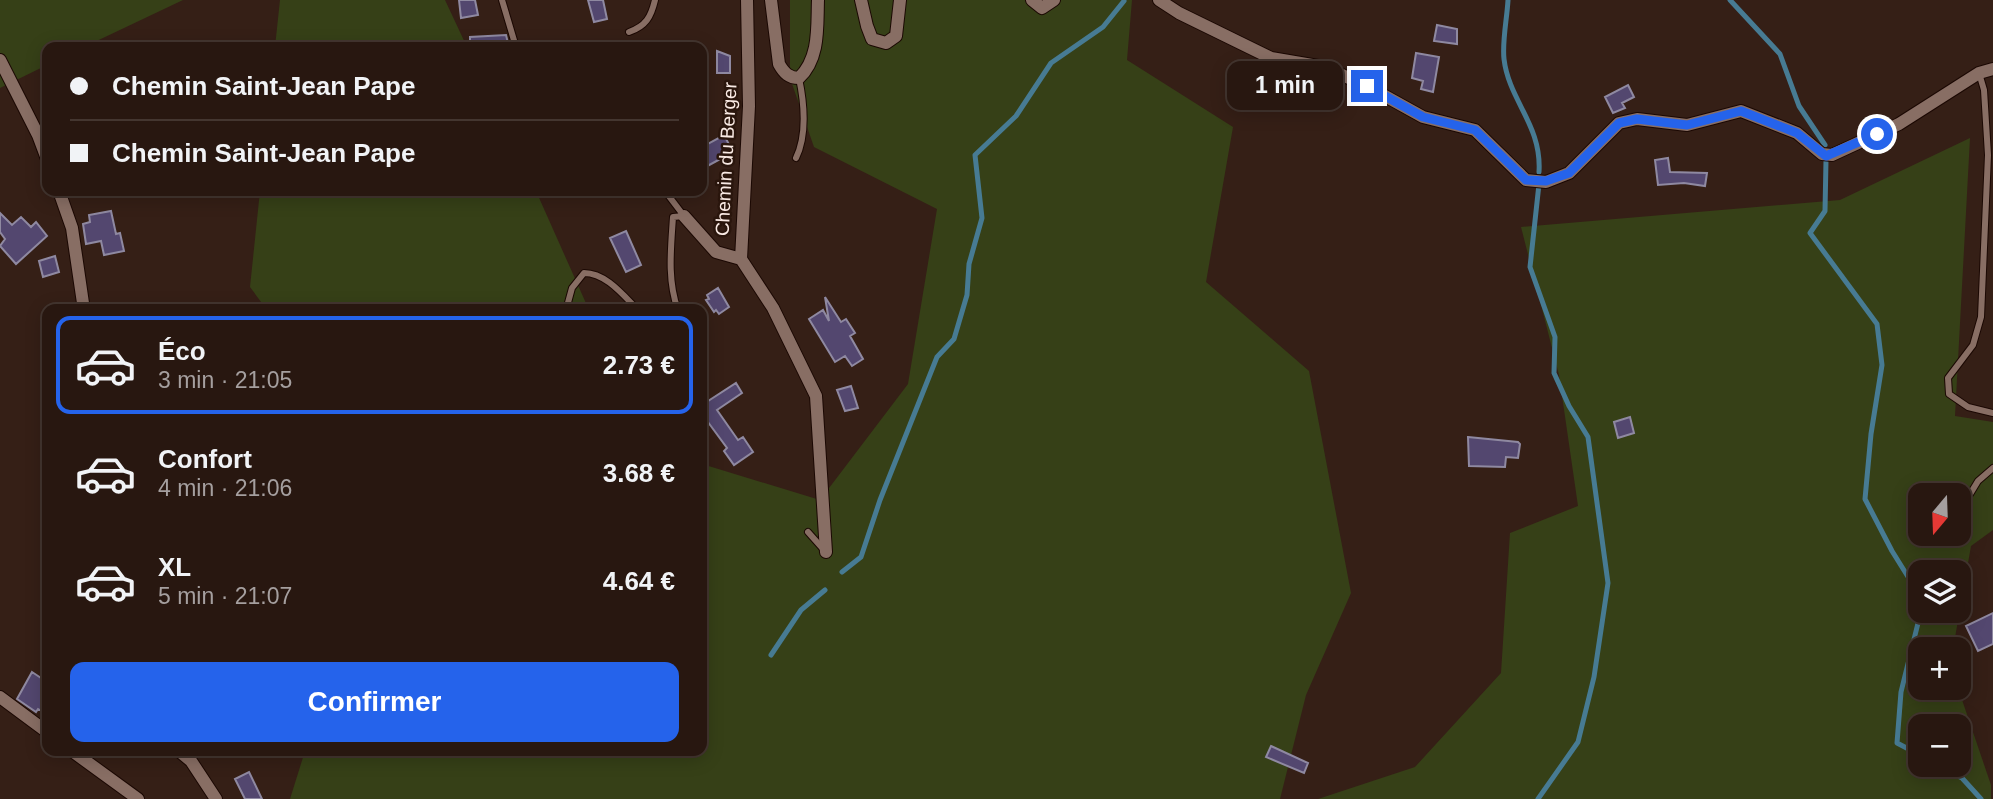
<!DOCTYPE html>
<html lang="fr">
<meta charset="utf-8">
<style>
:root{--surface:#281710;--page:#302019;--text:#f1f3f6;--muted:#a59f9f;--line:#443630;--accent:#2563eb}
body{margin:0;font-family:Helvetica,sans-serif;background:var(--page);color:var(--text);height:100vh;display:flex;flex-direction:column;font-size:26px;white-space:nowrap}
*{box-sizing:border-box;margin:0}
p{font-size:23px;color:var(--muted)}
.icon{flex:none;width:38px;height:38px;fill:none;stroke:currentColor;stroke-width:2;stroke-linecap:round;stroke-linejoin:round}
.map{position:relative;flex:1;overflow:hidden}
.sheet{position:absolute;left:42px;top:304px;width:665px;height:452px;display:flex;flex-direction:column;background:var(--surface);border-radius:14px;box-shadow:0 4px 18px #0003,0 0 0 2px var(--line)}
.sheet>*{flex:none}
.guide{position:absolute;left:42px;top:42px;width:665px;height:154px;border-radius:14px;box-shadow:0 4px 18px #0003,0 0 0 2px var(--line);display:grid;align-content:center;height:154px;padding:0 28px;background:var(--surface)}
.needle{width:46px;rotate:199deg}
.fabs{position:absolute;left:1908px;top:483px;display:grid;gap:14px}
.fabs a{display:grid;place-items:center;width:63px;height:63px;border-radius:14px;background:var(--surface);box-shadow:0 4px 18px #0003,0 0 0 2px var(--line);font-size:35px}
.end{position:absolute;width:32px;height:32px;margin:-16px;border:9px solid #2563eb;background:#fff;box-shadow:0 0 0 4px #fff}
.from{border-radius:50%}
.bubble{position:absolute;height:49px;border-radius:14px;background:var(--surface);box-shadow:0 4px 18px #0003,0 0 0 2px var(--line);font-size:23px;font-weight:800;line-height:49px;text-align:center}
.guide b{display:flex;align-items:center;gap:24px;height:66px;font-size:26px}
.guide b+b{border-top:2px solid var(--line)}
.guide i{width:18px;height:18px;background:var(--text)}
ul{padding:12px 0 0;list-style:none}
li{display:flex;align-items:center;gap:21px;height:98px;margin:0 14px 10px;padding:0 14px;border:4px solid transparent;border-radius:14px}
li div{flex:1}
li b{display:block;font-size:26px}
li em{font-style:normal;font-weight:800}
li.selected{border-color:var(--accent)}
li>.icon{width:63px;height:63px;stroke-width:1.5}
.cta{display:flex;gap:14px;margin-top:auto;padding:14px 28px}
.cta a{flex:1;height:80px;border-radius:14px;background:var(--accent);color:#fff;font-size:28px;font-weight:800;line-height:80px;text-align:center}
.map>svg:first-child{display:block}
</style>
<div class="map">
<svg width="1993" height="799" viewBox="0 0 1993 799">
<rect width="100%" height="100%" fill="#351f16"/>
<!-- green -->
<path fill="#364017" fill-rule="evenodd" d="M0 0H183L84 47H47V65L0 88Z
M280 0H445L467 47H275Z
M790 0H1132L1127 60 1233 127 1206 282 1309 371 1351 593 1306 695 1280 799H290L305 751H702V464L820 500 908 384 937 209 814 147 790 78Z
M1970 138 1955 416 1993 422V530L1971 546 1953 649H1920V688H1958L1991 785V799H1318L1415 767 1501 673 1510 533 1578 506 1559 375 1521 227 1840 200ZM1920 495H1958V534H1920ZM1920 572H1958V611H1920ZM1920 726H1958V765H1920Z
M260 191H536L589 310H267L250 287Z"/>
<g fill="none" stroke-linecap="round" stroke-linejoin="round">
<!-- stream -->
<path stroke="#477b93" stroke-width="5" d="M1508 0C1507 19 1502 41 1504 59 1509 101 1542 125 1539 172
M1730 0 1780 54 1799 106 1825 145
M1826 160 1825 211 1810 233 1877 324 1882 365 1871 434 1865 499 1892 551 1920 596
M842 572 861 557 880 500 937 357 954 339 967 295 969 264 982 218 975 155 1016 116 1051 63 1103 27 1124 1
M771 655 801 610 825 590
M1920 755 1897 743 1901 692 1921 611
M1937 765 1962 778 1981 799
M1538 799 1578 742 1594 677 1608 583 1588 437 1569 406 1554 373 1555 337 1530 267 1539 184"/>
</g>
<!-- building -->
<path fill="#53476f" stroke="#8f89a1" stroke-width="2" d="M459 0H475L478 15 461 18Z
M588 0H603L607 19 594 22Z
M1437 25 1457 29V44L1434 41Z
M506 35 509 47H470V37Z
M717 51 730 56V73H717Z
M1416 53 1439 57 1433 92 1421 89 1423 81 1412 78Z
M1628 85 1634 97 1622 103 1625 108 1613 113 1605 97Z
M724 135 733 152 702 169V147Z
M1668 158 1670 172 1707 173 1705 186 1684 183 1658 185 1655 160Z
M111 211 116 234 120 233 124 251 104 255 101 241 86 244 83 224 90 222 89 215Z
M0 213 12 225 21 217 31 227 36 222 47 236 16 264 0 246 5 239 0 232Z
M626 231 641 265 626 272 610 238Z
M55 256 59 272 43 277 39 261Z
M718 288 729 307 719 314 716 310 714 312 706 300 709 299 707 295Z
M825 297 841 322 846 319 855 333 850 336 863 359 852 366 845 356 835 362 809 319 823 310 829 321Z
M736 383 742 393 717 410 738 440 743 437 753 452 734 465 724 451 727 448 702 414V405Z
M851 386 858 408 845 411 837 390Z
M1630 417 1634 433 1618 438 1614 422Z
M1468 437 1518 442 1520 444 1518 458 1506 457 1505 467 1469 466Z
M1993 613V644L1978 651 1966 626Z
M32 672 47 682V714L38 709 36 712 17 699Z
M1271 746 1308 763 1304 773 1266 757Z
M249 772 262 799H245L235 779Z"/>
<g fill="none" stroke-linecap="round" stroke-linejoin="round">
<!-- lane casing -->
<g stroke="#1b0803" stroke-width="8">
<path id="lane" d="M502 0 516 47
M629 32C646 26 651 17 655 0
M1979 73 1984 90 1988 155 1981 317 1973 345 1948 378 1949 394 1968 407 1993 413
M796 158C807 135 804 102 799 78
M665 191 684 216
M566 310 572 288 584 273C606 273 623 295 638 310
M678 310C667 280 671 248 673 217L684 216
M1958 514 1978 481 1993 468
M808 532 824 550"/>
</g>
<!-- street casing -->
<g stroke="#1b0803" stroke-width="14">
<path id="street" d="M747 0 749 106 741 259 773 308 816 396 826 552
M771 0 779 64C784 73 789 78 799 78 820 58 817 27 818 0
M861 0 867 26 872 39 886 43 896 36 900 0
M1032 0 1042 8 1054 0
M1159 0 1179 13 1271 58 1324 67 1367 86 1423 117 1475 130 1526 180 1546 182 1569 173 1619 123 1637 119 1687 125 1741 111 1797 133 1822 154 1832 155 1899 124 1979 73 1993 69
M0 60 38 135 47 159
M59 191 72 228 84 310
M684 216 716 252 741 259
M0 697 47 732
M72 751 138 799
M179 751 191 761 216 799"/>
</g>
<!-- lane -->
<use href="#lane" stroke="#886e64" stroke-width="6"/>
<!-- street -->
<use href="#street" stroke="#886e64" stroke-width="12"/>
</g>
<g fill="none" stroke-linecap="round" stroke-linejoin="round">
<!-- route -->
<path stroke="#2563eb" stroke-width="9" d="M1367 86 1423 117 1475 130 1526 180 1546 181 1569 173 1619 123 1637 119 1687 125 1741 111 1797 133 1826 156 1877 134"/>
</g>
<g text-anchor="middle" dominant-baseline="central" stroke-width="5" stroke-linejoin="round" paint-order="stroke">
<!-- street labels -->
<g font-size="19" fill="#f9eae4" stroke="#2a160d">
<text transform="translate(726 159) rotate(-87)">Chemin du Berger</text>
</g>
</g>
</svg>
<div class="fabs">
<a><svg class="needle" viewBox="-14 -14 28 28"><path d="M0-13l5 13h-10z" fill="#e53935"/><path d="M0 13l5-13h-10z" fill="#a59f9f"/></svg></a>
<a><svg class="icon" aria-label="layers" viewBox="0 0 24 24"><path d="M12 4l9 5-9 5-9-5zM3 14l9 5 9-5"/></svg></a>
<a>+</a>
<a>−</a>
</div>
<i class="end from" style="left:1877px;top:134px"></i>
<i class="end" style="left:1367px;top:86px"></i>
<div class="bubble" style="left:1227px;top:61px;width:116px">1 min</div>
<div class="guide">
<b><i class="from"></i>Chemin Saint-Jean Pape</b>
<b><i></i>Chemin Saint-Jean Pape</b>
</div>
<section class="sheet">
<ul>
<li class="selected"><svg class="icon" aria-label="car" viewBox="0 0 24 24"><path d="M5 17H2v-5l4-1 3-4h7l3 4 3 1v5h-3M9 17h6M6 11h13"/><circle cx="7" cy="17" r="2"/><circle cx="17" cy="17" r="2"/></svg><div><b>Éco</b><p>3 min · 21:05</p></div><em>2.73 €</em></li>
<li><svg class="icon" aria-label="car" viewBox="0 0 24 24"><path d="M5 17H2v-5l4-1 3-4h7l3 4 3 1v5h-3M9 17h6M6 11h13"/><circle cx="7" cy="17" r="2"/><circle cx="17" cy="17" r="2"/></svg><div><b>Confort</b><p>4 min · 21:06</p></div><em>3.68 €</em></li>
<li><svg class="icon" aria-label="car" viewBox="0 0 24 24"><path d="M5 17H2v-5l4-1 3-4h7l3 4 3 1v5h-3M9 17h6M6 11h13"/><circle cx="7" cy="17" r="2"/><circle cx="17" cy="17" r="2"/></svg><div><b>XL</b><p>5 min · 21:07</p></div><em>4.64 €</em></li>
</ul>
<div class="cta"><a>Confirmer</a></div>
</section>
</div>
